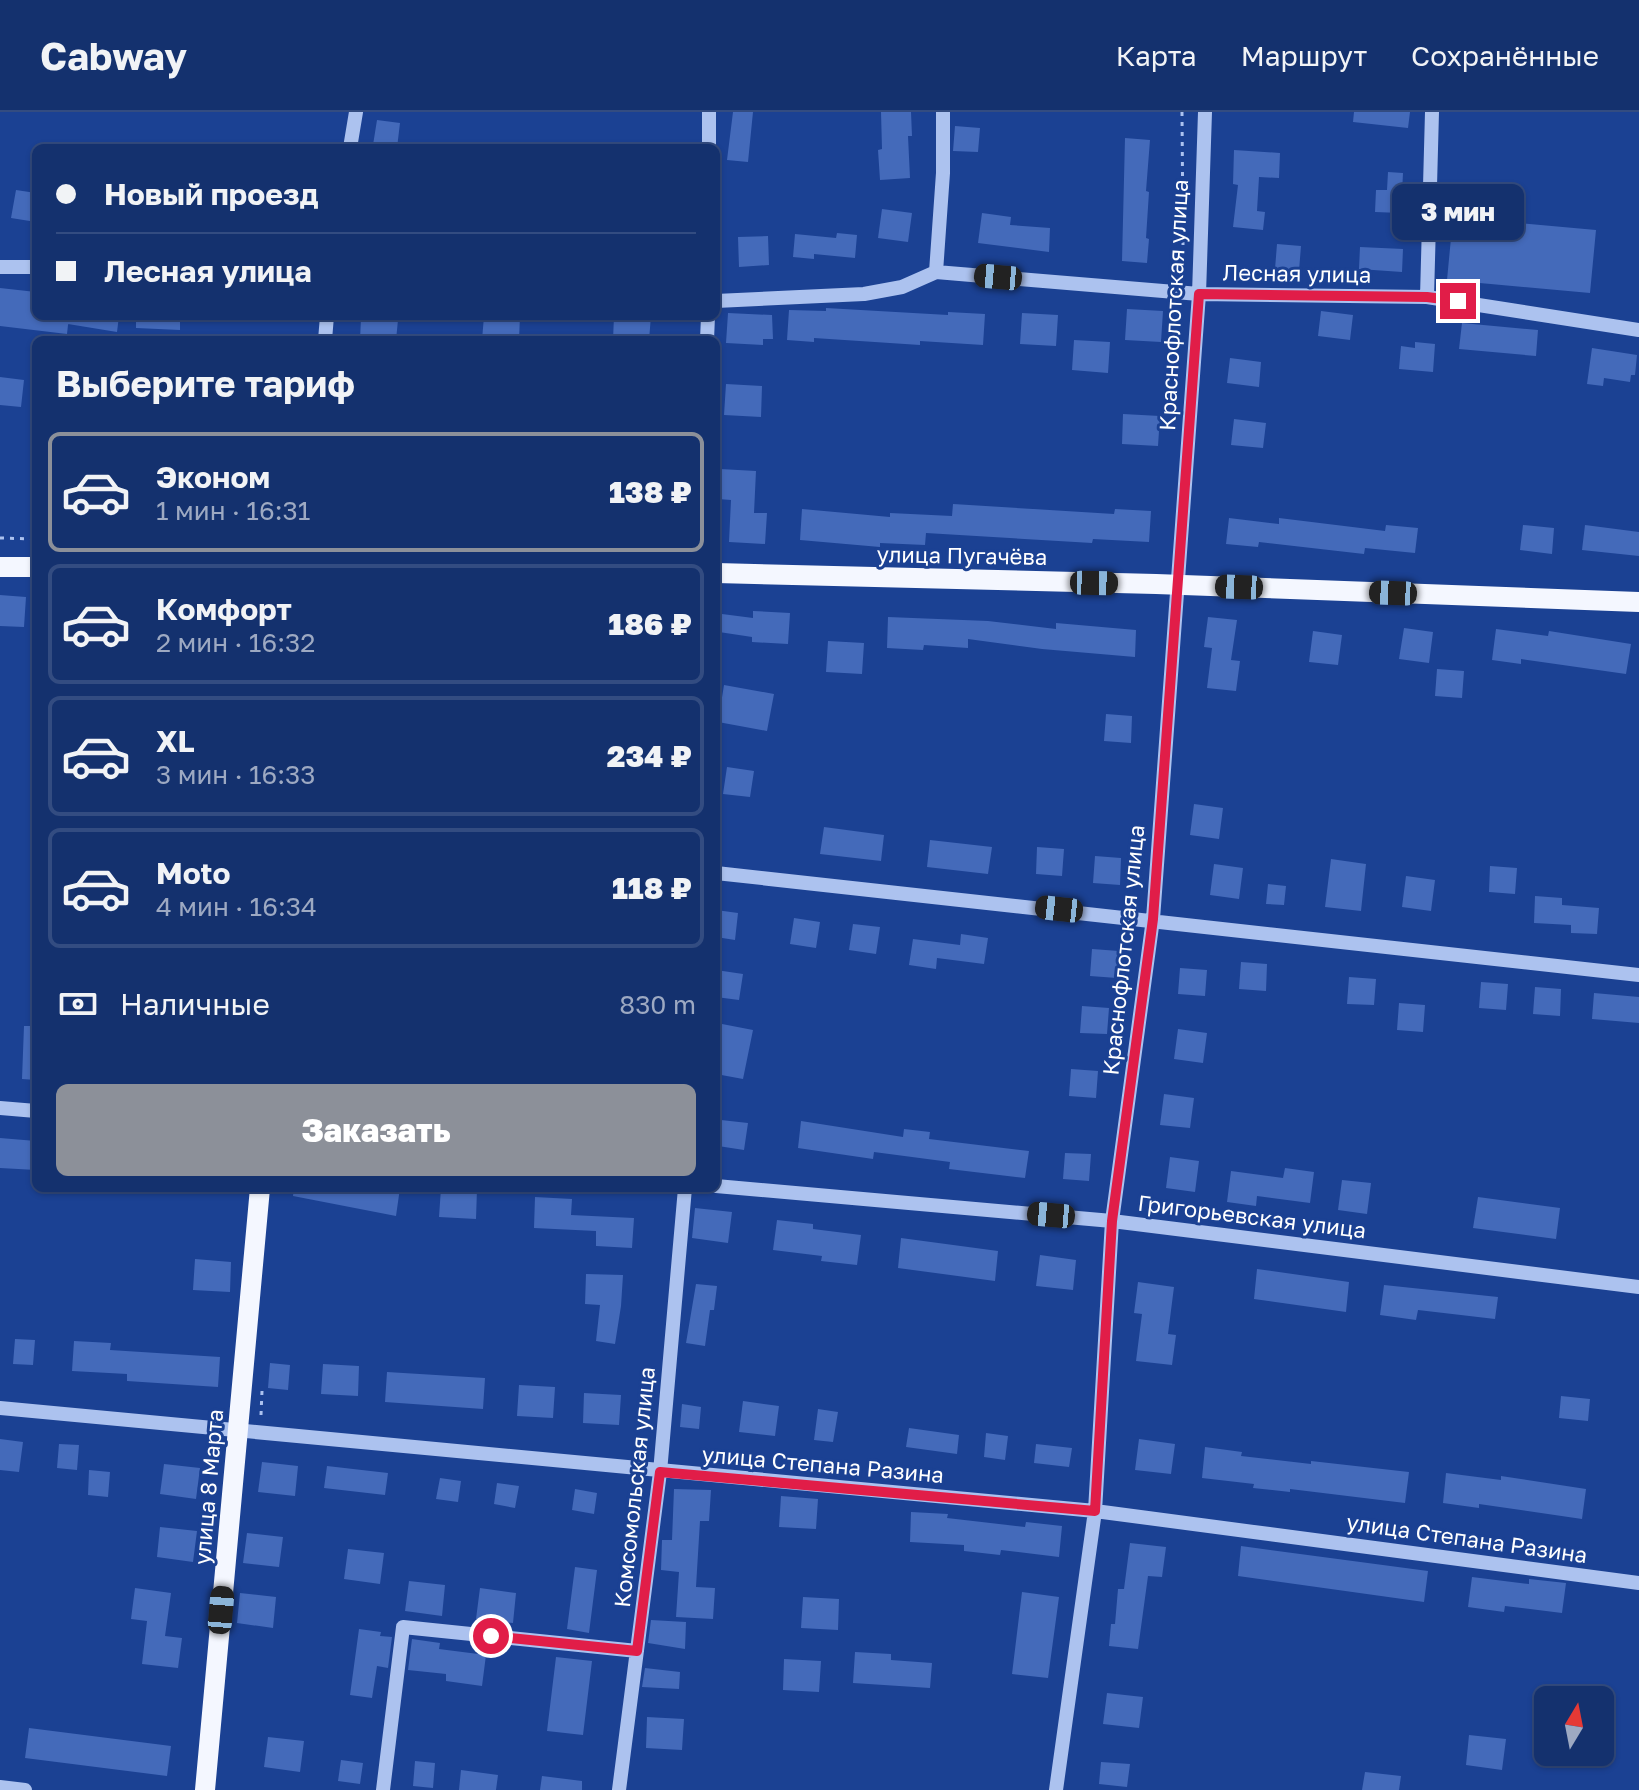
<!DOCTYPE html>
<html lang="ru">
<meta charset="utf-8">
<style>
:root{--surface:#14316e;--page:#1d3973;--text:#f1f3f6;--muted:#9da9c2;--line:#334c81;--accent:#8c9099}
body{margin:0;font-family:"Golos Text",sans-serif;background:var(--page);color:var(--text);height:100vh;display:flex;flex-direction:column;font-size:30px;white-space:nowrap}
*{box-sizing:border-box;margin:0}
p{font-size:26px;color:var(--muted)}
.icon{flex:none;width:44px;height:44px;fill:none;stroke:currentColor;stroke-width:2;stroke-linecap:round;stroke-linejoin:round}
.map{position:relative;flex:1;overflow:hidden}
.side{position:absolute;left:32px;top:224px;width:688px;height:856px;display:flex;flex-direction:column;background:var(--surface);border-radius:12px;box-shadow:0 2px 6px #0004,0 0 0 2px var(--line)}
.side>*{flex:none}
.hud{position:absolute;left:32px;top:32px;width:688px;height:176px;border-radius:12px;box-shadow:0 2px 6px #0004,0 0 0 2px var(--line);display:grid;align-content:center;height:176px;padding:0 24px;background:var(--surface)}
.needle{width:52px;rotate:10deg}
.buttons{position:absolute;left:1534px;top:1574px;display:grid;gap:16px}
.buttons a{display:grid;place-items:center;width:80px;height:80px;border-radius:12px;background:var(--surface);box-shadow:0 2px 6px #0004,0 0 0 2px var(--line);font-size:40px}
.end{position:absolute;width:36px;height:36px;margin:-18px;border:10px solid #e11d48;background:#fff;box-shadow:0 0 0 4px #fff}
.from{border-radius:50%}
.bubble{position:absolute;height:56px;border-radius:12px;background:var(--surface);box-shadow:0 2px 6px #0004,0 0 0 2px var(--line);font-size:26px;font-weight:800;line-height:56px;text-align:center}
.car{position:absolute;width:24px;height:48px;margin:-24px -12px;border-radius:10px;box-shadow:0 0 6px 2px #0007;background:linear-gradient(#222 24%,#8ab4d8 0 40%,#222 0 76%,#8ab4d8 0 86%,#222 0)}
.hud b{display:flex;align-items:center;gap:28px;height:76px;font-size:30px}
.hud b+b{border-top:2px solid var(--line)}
.hud i{width:20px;height:20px;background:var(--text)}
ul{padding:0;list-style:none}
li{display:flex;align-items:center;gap:24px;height:120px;margin:0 16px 12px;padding:0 8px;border:4px solid var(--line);border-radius:12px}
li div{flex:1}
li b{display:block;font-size:30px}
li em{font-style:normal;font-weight:800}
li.selected{border-color:var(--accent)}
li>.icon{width:72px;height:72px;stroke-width:1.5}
h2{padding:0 24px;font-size:36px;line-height:96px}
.pay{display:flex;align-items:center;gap:20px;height:88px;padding:0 24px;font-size:30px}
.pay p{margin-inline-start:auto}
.button{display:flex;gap:16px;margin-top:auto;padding:16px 24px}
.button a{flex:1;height:92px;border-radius:12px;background:var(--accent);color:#fff;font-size:32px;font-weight:800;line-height:92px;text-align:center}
header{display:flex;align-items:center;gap:48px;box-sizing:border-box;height:112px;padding:0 40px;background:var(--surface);border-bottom:2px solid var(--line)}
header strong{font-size:38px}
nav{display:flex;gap:44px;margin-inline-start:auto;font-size:28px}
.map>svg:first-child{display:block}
</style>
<header>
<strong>Cabway</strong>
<nav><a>Карта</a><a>Маршрут</a><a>Сохранённые</a></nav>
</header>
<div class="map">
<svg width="1639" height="1678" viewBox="0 0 1639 1678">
<rect width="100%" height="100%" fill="#1b4193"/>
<!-- building -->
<path fill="#446aba" d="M733 0H753L748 50 727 48Z
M881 0H911L912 24H908L910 66 880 68 878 38 882 37Z
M1354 0H1410L1408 16 1353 10Z
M377 8 400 11 397 36 373 33Z
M955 14 980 16 978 40 953 39Z
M1125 26 1150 28 1146 79 1149 80 1146 126 1149 127 1147 151 1122 149Z
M1234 38 1280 41 1279 66 1259 65 1257 99 1265 100 1263 118 1233 115 1238 73 1233 72Z
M1388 60 1403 61 1401 101 1375 100 1376 78H1387Z
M16 78 36 81V110L11 106Z
M882 97 912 101 908 130 878 126Z
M982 101 1011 105 1010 113 1050 116 1049 140 978 131Z
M1453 105 1596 118 1590 181 1447 168Z
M837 121 857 123 855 146 814 142V147L793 145 795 122 836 126Z
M768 124 769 153 739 155 738 125Z
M1277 132 1301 134 1299 159 1275 157Z
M1360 135 1403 137 1402 160 1359 157Z
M0 176 36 180V204H69L67 222 0 214Z
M826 196 948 203V200L985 202 983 233 920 229V233L814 226V230L787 228 789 198 826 199Z
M1127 197 1163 199 1161 230 1125 228Z
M1321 199 1353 203 1350 228 1318 224Z
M728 201 772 203 773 227H763V233L726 231Z
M1022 201 1058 203 1056 234 1020 232Z
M69 204H119L117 220 68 212Z
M136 204H180V218L136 216Z
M484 204H520L519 228H482Z
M614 204H651L649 228H613Z
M361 206 398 208 396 228H360Z
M1462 211 1538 218 1536 244 1459 237Z
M1074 228 1110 230 1108 261 1072 258Z
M1415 230 1435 232 1433 260 1399 257 1401 234 1415 236Z
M1592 236 1637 243 1635 263H1631L1630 270 1604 266 1603 274 1587 272Z
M1230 246 1261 250 1259 275 1227 271Z
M0 265 24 268 21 295 0 293Z
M726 272 762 274 761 305 724 303Z
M1123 302 1160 304 1158 334 1122 332Z
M1234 307 1266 311 1263 336 1231 333Z
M720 357 756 359 754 401H767L765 432 729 430 731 388 718 387Z
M953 392 1114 402 1115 397 1151 399 1149 430 1093 427 1092 431 926 421 925 433 880 431V435L800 428 802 397 890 405V401L952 404Z
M1229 406 1279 412V406L1385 419 1386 413 1418 416 1415 441 1365 436 1364 442 1259 430 1258 435 1226 432Z
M1523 413 1554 416 1552 442 1520 438Z
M1585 413 1639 420V444L1582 438Z
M0 483 26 485 24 515 0 514Z
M753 499 790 501 788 532 752 530V525L719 520 722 502 753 506Z
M888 505 988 509 1056 517V511L1136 518 1135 545 1042 537 968 527V536L924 533 923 538 887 536Z
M1208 505 1237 508 1231 548 1240 549 1236 579 1207 576 1212 536 1204 535Z
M1404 516 1433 520 1429 551 1399 547Z
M1496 517 1548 524 1549 519 1631 532 1626 562 1521 547V552L1492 548Z
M1313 519 1342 523 1338 553 1309 550Z
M828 529 864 531 862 562 826 560Z
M1437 557 1464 559 1462 586 1435 584Z
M724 573 774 582 767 619 718 610Z
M1106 602 1132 604 1131 631 1104 629Z
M727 655 754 659 750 685 723 682Z
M1194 692 1223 696 1219 727 1190 723Z
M824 715 884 723 881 749 820 742Z
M930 728 992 735 988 762 927 755Z
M1037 735 1064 737 1062 764 1036 762Z
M1095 744 1121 746 1120 773 1093 771Z
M1331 747 1366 752 1361 799 1325 795Z
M1214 752 1243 756 1239 787 1210 783Z
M1490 754 1517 756 1515 782 1489 780Z
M1406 764 1435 768 1431 799 1402 795Z
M1268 772 1286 774 1284 793 1266 792Z
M1535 784 1562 786V793L1599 796 1597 822 1571 821V813L1534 811Z
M716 798 738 801 735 828 716 825Z
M794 806 820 810 816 836 790 832Z
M853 812 880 815 876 842 849 838Z
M961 822 988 826 984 852 937 846 936 857 909 853 913 827 960 833Z
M1092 837 1119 839 1117 866 1090 864Z
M1241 850 1267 852 1266 879 1239 877Z
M1180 856 1207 858 1205 884 1178 882Z
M716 858 743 862 739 888 716 885Z
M1349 865 1376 867 1374 893 1347 892Z
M1481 870 1508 872 1506 898 1479 896Z
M1535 875 1561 877 1560 904 1533 902Z
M1594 881 1639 885V911L1592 907Z
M1399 891 1425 893 1423 920 1397 918Z
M1082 894 1109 896 1107 922 1080 921Z
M722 912 753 918 743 967 716 962V942Z
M24 914H36V968L22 967Z
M1178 917 1207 921 1203 951 1174 947Z
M1071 957 1098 959 1096 986 1069 984Z
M1164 982 1194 986 1190 1016 1160 1013Z
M721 1008 748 1011 744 1038 718 1034Z
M801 1009 903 1025 904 1017 930 1020 929 1027 1029 1039 1025 1066 949 1057 950 1050 874 1040 873 1047 798 1036Z
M0 1026 36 1029V1058L0 1056Z
M1065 1041 1091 1042 1089 1069 1063 1067Z
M1170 1045 1199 1049 1195 1080 1166 1076Z
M1285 1056 1314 1060 1310 1091 1257 1084 1256 1094 1227 1090 1231 1059 1283 1066Z
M1342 1068 1371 1071 1367 1102 1338 1098Z
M294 1076H400L396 1104 293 1084Z
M441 1076 477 1077 476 1107 439 1105Z
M535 1085 572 1087 571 1103 634 1106 632 1136 596 1134V1119L534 1116Z
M1478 1085 1560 1096 1556 1127 1473 1116Z
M695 1096 732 1100 728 1131 692 1126Z
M777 1108 813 1112V1117L861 1123 857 1153 821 1149 822 1144 773 1138Z
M901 1126 998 1139 995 1169 898 1156Z
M1040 1143 1076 1148 1073 1178 1036 1174Z
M195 1147 231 1150 230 1180 193 1178Z
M1257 1157 1349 1170 1346 1200 1254 1187Z
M586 1162 623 1163 621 1194 615 1232 596 1229 600 1193 585 1192Z
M1138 1170 1174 1175 1168 1222 1176 1223 1172 1253 1136 1249 1142 1202 1134 1201Z
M696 1172 717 1174 714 1198H710L705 1234 686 1231Z
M1384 1173 1498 1185 1495 1207 1418 1198 1416 1208 1380 1203Z
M15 1227 35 1228 33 1253 13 1252Z
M74 1229 111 1231 110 1238 220 1245 218 1275 127 1269V1262L72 1259Z
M270 1251 290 1253 288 1278 268 1276Z
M323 1252 359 1254 358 1284 321 1282Z
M387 1260 485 1266 483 1297 385 1290Z
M519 1273 555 1275 553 1306 517 1304Z
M584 1281 621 1283 619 1313 583 1311Z
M1561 1284 1590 1287 1588 1309 1559 1306Z
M743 1289 779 1294 775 1324 739 1320Z
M682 1292 701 1295 699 1317 680 1315Z
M818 1297 838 1300 833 1330 814 1328Z
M909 1316 959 1323 957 1342 906 1335Z
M986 1321 1008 1324 1005 1348 984 1345Z
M0 1327 23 1330 19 1360 0 1358Z
M1139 1327 1175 1332 1171 1362 1135 1358Z
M59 1332 79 1333 77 1358 57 1356Z
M1036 1332 1072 1336 1069 1355 1034 1351Z
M1205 1335 1242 1340 1241 1344 1311 1352V1349L1409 1360 1405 1391 1290 1377V1380L1253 1376 1254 1372 1202 1366Z
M262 1350 298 1354 295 1384 258 1380Z
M164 1352 200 1356 196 1387 160 1382Z
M327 1354 388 1361 385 1383 324 1376Z
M89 1358 110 1360 108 1385 88 1383Z
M1446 1361 1501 1368V1364L1586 1377 1582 1407 1479 1392V1396L1443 1391Z
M440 1366 461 1369 458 1390 436 1387Z
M497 1371 519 1374 515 1396 494 1392Z
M575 1377 597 1381 594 1402 572 1398Z
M674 1377 711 1378 709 1409H700L696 1475 715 1476 713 1507 676 1505 679 1460 661 1458 662 1428H672Z
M781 1384 818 1387 816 1417 779 1415Z
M911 1400 948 1402 947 1406 1025 1415 1026 1410 1062 1414 1059 1445 1001 1438 1000 1443 964 1439V1433L910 1430Z
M160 1415 197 1419 193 1450 157 1445Z
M247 1421 283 1425 279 1455 243 1451Z
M1130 1431 1166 1435 1162 1465 1148 1464 1138 1537 1109 1534 1111 1512H1115L1118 1477H1124Z
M1241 1434 1428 1459 1424 1490 1238 1464Z
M348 1437 384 1441 380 1472 344 1467Z
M575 1455 597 1458 589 1521 567 1517Z
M1472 1465 1529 1472V1467L1566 1471 1562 1501 1505 1494 1504 1500 1468 1495Z
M409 1469 445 1473 442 1504 405 1499Z
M135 1476 171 1481 165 1524 182 1526 178 1556 142 1552 147 1509 131 1507Z
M480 1476 516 1481 513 1511 476 1507Z
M1022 1480 1059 1485 1048 1566 1012 1562Z
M240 1481 276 1485 273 1516 237 1511Z
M803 1485 839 1487 838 1518 801 1516Z
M651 1508 686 1510 685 1537 648 1531Z
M359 1517 381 1520 380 1524 392 1525 388 1556 377 1554 372 1586 350 1583Z
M412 1527 440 1531 439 1537 486 1543 482 1574 446 1569V1562L408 1558Z
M855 1540 891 1542V1548L932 1551 930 1576 853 1571Z
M556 1545 592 1549 583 1623 547 1619Z
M784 1547 821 1549 819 1580 783 1578Z
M645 1556 680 1560 679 1577 642 1575Z
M1107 1581 1143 1585 1139 1616 1103 1612Z
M647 1605 684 1607 682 1638 646 1636Z
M29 1616 171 1634 167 1664 25 1646Z
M1469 1623 1506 1627 1502 1658 1466 1653Z
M268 1625 304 1629 300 1660 264 1655Z
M341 1648 363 1651 360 1672 338 1669Z
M415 1649 435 1651 433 1676 413 1674Z
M1101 1650 1130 1652 1127 1675 1099 1672Z
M461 1658 498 1663 496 1678H459Z
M1365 1660 1401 1664 1399 1678H1362Z
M542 1664 582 1669V1678H540Z"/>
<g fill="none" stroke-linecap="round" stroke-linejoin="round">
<!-- path -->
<path stroke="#acc2ef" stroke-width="3" stroke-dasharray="4 6" stroke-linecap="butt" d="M1182 0 1183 133
M0 426 36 427
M261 1303 262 1279"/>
<!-- minor -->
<path stroke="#acc2ef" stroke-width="14" d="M709 0V36
M350 36 356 0
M0 155H36
M936 160 943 61V0
M1427 185 1432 0
M716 189 864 182 902 175 936 160 1199 182 1427 185 1639 218
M325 228 327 204
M707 228 708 204
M716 761 1639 863
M0 996 36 999
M716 1074 1112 1109 1639 1175
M0 1296 1095 1399 1639 1471
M0 1675 25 1678
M383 1678 403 1515 637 1539
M619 1678 660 1360 685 1076
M1056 1678 1095 1399 1112 1109 1153 807 1199 182 1205 0"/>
<!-- major -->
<path stroke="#f4f7ff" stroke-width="20" d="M0 455H36
M716 461 1156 472 1639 490
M205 1678 260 1076"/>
</g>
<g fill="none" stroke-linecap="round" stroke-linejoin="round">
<!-- route -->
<path stroke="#e11d48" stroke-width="10" d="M491 1524 637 1539 660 1360 1095 1399 1112 1109 1153 807 1199 182 1427 185 1458 189"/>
</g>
<g text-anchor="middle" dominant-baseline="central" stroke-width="6" stroke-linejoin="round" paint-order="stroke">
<!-- street labels -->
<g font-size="22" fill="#fff" stroke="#1b4193">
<text transform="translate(1297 161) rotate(1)">Лесная улица</text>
<text transform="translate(1173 193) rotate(-87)">Краснофлотская улица</text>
<text transform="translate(962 443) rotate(1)">улица Пугачёва</text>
<text transform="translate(1123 838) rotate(-84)">Краснофлотская улица</text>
<text transform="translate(1252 1104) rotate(7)">Григорьевская улица</text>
<text transform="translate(823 1352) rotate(5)">улица Степана Разина</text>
<text transform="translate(208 1375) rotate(-85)">улица 8 Марта</text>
<text transform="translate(634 1375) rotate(-84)">Комсомольская улица</text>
<text transform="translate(1467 1426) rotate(8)">улица Степана Разина</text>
</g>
</g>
</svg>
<div class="buttons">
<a><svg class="needle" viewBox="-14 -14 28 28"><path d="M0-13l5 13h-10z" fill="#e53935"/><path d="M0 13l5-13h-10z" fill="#9da9c2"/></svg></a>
</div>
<i class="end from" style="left:491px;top:1524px"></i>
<i class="end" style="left:1458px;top:189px"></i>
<div class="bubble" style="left:1392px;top:72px;width:132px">3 мин</div>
<i class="car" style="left:998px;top:165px;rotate:275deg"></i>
<i class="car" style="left:1094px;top:471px;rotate:91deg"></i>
<i class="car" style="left:1239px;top:475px;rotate:272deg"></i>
<i class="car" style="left:1393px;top:481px;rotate:272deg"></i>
<i class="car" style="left:1059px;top:797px;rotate:276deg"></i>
<i class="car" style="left:1051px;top:1103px;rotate:275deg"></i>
<i class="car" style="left:221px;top:1498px;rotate:5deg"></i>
<div class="hud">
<b><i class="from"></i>Новый проезд</b>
<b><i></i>Лесная улица</b>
</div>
<section class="side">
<h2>Выберите тариф</h2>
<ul>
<li class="selected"><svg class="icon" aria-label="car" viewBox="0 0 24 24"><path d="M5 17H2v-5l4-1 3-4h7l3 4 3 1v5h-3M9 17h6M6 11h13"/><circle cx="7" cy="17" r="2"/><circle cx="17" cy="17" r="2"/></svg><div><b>Эконом</b><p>1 мин · 16:31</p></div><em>138 ₽</em></li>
<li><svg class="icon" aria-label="car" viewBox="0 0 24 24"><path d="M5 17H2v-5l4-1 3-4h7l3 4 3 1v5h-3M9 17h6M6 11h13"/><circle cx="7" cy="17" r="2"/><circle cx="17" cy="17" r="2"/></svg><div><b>Комфорт</b><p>2 мин · 16:32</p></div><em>186 ₽</em></li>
<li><svg class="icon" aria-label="car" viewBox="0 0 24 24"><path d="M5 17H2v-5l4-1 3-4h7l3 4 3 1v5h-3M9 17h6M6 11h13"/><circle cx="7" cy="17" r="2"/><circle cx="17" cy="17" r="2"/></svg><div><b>XL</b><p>3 мин · 16:33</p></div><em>234 ₽</em></li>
<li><svg class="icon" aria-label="car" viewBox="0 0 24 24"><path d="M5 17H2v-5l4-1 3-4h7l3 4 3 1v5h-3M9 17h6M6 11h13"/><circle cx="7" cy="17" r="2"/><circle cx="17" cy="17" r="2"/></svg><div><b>Moto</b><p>4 мин · 16:34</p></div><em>118 ₽</em></li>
</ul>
<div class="pay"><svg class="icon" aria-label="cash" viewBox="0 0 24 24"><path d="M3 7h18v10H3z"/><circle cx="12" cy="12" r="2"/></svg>Наличные<p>830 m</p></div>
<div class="button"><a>Заказать</a></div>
</section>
</div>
